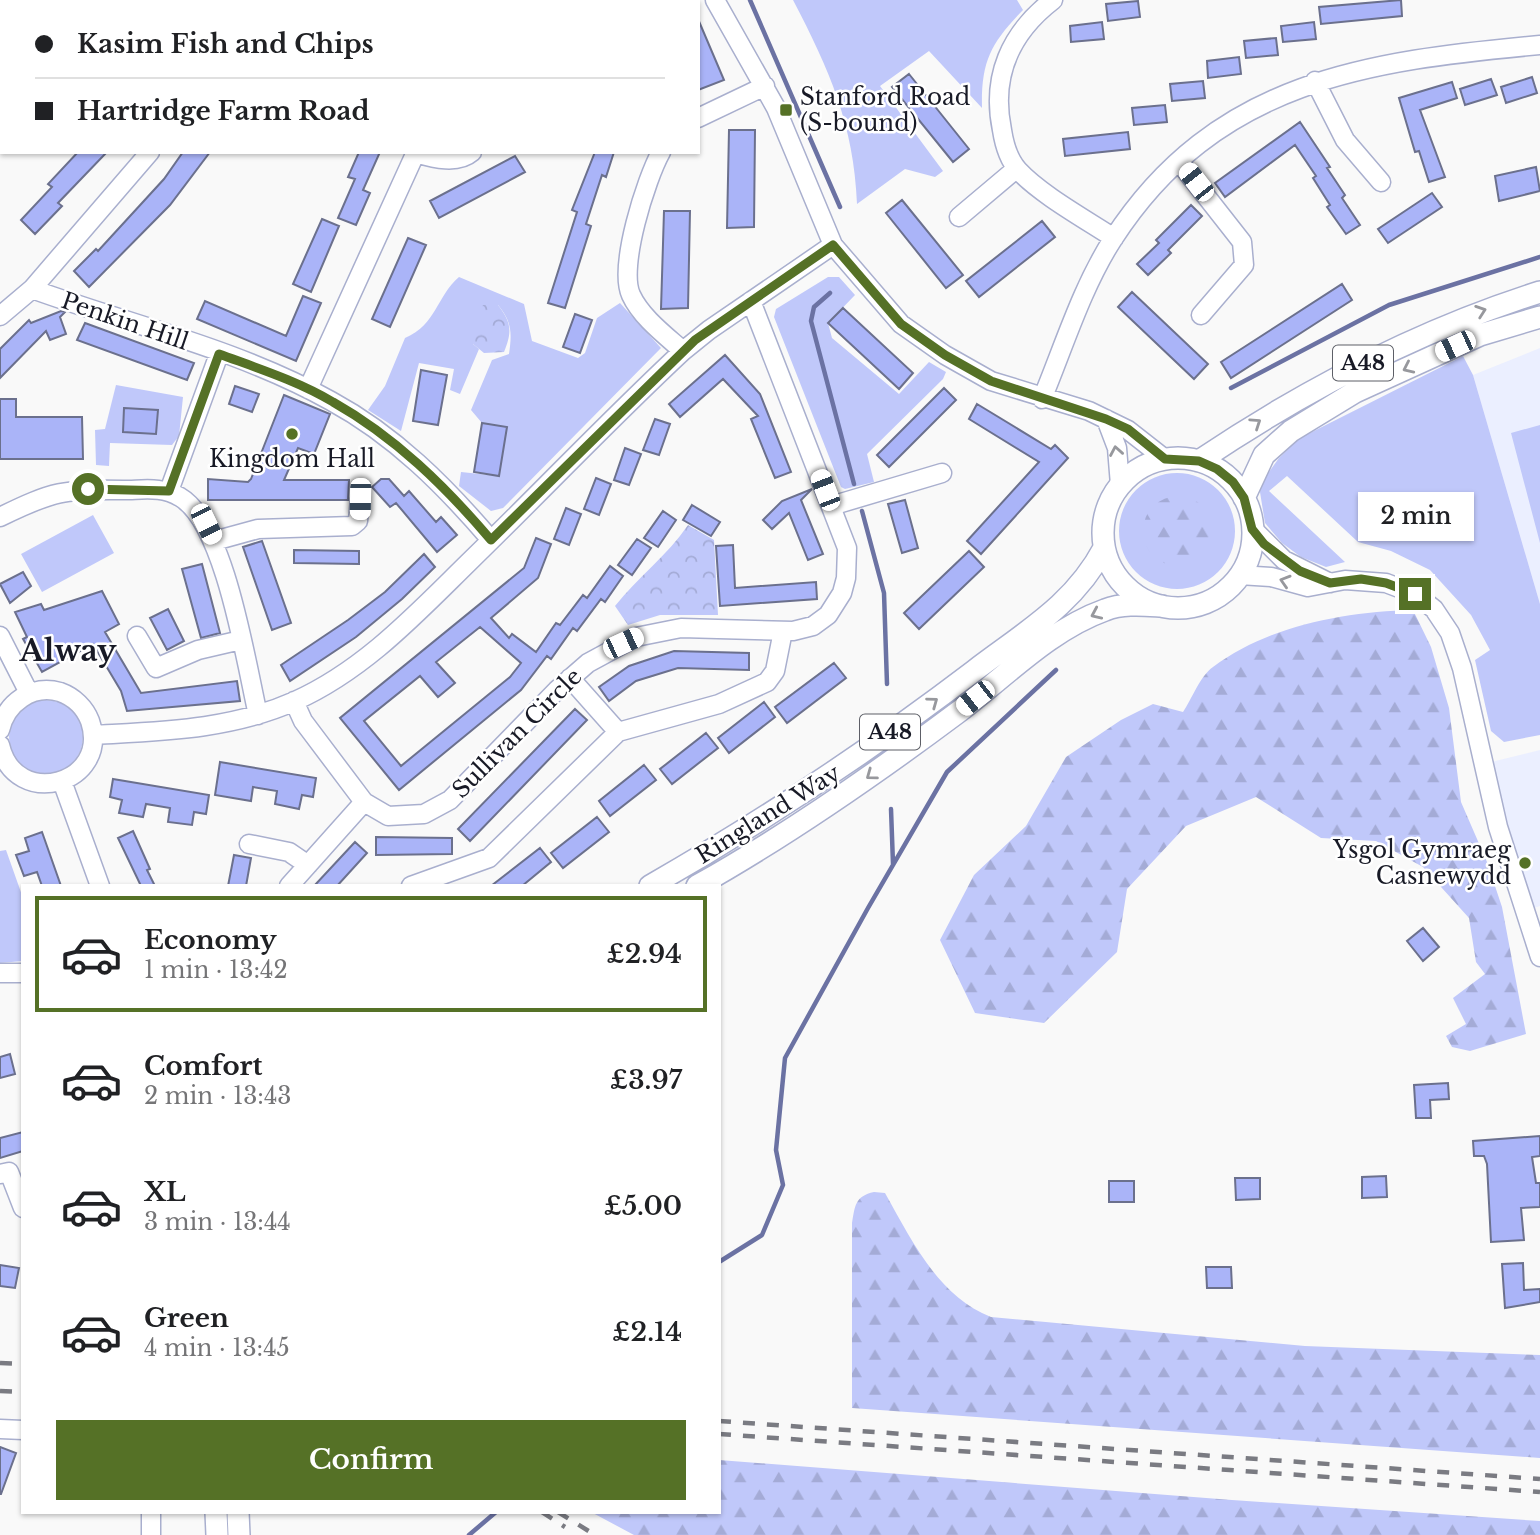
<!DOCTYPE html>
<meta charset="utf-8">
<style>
:root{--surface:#fff;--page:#f2f2f2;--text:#202124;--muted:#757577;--line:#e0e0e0;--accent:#557126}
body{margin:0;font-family:"Libre Baskerville",serif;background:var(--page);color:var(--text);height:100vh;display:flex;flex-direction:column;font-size:26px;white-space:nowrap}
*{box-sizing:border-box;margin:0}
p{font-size:23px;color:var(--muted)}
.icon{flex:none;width:38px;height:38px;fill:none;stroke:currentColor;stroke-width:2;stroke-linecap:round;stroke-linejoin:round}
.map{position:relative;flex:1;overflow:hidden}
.panel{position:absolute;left:21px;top:884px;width:700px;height:630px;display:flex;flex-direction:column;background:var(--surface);border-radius:0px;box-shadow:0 2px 5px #0004}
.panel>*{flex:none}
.top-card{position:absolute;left:0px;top:0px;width:700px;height:154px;box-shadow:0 2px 5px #0004;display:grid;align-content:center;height:154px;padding:0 35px;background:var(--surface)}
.end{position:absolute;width:32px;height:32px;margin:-16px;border:9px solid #557126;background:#fff;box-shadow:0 0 0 4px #fff}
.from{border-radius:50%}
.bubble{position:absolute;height:49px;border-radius:0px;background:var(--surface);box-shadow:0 2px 5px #0004;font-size:23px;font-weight:600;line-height:49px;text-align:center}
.car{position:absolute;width:21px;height:42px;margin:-21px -10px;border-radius:9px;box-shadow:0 0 5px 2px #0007;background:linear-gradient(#fff 24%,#345 0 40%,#fff 0 76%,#345 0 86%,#fff 0)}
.top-card b{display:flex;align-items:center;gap:24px;height:66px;font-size:26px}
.top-card b+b{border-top:2px solid var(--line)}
.top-card i{width:18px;height:18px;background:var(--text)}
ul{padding:12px 0 0;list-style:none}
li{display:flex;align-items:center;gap:21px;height:116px;margin:0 14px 10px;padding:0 21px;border:4px solid transparent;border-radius:0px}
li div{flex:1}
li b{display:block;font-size:26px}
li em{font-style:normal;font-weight:600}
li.selected{border-color:var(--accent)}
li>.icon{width:63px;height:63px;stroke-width:1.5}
.primary-button{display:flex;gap:14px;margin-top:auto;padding:14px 35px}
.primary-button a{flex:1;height:80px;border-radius:0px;background:var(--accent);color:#fff;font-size:28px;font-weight:600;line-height:80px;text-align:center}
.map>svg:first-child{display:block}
</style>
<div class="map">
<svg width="1540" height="1535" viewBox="0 0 1540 1535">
<defs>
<pattern id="forest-firs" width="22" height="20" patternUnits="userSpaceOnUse" patternTransform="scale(1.75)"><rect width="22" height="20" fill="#c0c8fa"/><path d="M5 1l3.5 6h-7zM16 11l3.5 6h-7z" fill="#a4abd6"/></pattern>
<pattern id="park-crowns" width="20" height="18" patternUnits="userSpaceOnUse" patternTransform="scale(1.75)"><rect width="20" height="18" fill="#c0c8fa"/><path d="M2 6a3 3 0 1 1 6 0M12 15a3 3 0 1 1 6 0" fill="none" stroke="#a4abd6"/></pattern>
</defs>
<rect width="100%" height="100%" fill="#f9f9f9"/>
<!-- built -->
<path fill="#ebefff" d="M1540 348V604L1473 375Z
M1540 750V906L1525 911 1483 764Z"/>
<!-- grass -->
<path fill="#c0c8fa" d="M793 0H1017L1023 10C991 43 981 61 982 108L929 51 880 86 943 171 935 177 905 169 857 204C854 125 829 69 793 0Z
M459 277 524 304 532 341 578 358 585 353 597 318 620 303 661 348 503 508 491 511 459 486 461 472 499 476 482 423 471 410 492 360 509 354C512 333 512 322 498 305L473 344 479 349 460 394 450 390 454 369 419 363 401 431 368 410 385 386 405 338C437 324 436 297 459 277Z
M828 277H839L855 295 828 323 832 338 899 394 929 362 946 372 943 379 867 454 874 482 845 489 841 487 774 317 776 309Z
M1463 356 1473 375 1540 604V735L1504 742 1491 731 1475 660 1490 650 1471 615 1430 570 1391 551 1358 542 1287 476 1269 491 1345 562 1326 567 1301 557 1282 543 1265 523 1259 486 1279 458 1300 438Z
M116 385 183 397 179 436 172 445 110 443 109 466 96 465 95 430 105 429Z
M1540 425V543L1511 433Z
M1119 531a58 58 0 1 1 116 0a58 58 0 1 1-116 0Z
M93 515 114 553 42 592 21 554Z
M9 737a37 37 0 1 1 74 0a37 37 0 1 1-74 0Z
M6 850 23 898V961L0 963V851Z"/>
<!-- forest -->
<path fill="url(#forest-firs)" d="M1143 531a35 35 0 1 1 70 0a35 35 0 1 1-70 0Z
M1413 610 1431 647 1449 708 1461 802 1487 862 1502 907 1526 1034 1470 1051 1452 1047 1446 1036 1466 1024 1453 998 1485 974 1476 962 1469 918 1423 867 1376 841 1321 838 1256 797 1186 826 1127 889 1117 952 1044 1023 975 1013 940 940 974 875 1026 826 1066 757 1121 720 1153 704 1183 712C1192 699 1200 676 1213 667 1270 625 1344 612 1413 610Z
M874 1192 885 1193C912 1241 938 1296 991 1317L1305 1346 1540 1355V1458L852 1408V1223C855 1206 855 1196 874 1192Z
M719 1460 1232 1500 1540 1521V1535H634L591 1512H719Z"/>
<!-- park -->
<path fill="url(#park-crowns)" d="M483 305H498C512 323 512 332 504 352L484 353 473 344 475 317Z
M688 525 714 540 718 615H660L628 625 615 606C638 577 667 556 688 525Z"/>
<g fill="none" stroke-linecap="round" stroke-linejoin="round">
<!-- stream -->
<path stroke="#6b72a3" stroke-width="4.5" d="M750 0 840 207
M830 293 814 307 811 321 854 484
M1231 388 1389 305 1540 257
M862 511 884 593 887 684
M891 809 893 864
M719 1262 762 1235 783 1185 776 1150 785 1058 868 908 947 772 1056 670
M469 1535 496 1512"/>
</g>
<!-- building -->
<path fill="#aab4f8" stroke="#6b708d" stroke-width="2" fill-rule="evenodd" d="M1401 0 1402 16 1321 24 1319 7Z
M1138 1 1140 17 1108 21 1106 4Z
M698 19 724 80 698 90Z
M1102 22 1104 39 1071 42 1070 26Z
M1314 22 1316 39 1283 42 1281 26Z
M1276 38 1278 55 1246 58 1244 41Z
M1239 57 1241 74 1208 78 1207 61Z
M909 74 969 149 953 162 892 87Z
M1532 77 1537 93 1506 103 1501 87Z
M1491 79 1497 95 1465 105 1460 89Z
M1203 81 1205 98 1172 101 1170 84Z
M1452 82 1457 98 1420 110 1445 177 1429 182 1419 151 1415 152 1399 98Z
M1165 105 1167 122 1134 125 1132 108Z
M1300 122 1330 167 1327 168 1345 195 1342 198 1360 225 1346 234 1327 207 1330 205 1313 178 1316 176 1295 145 1225 197 1215 183Z
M729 130H755L754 227 727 228Z
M1128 132 1130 149 1065 156 1063 139Z
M78 152H107L58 203 62 206 35 234 21 220 52 187 48 184Z
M183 152H210L170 205 89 287 74 271 96 249 98 251 164 179Z
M359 152H380L363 190 370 193 356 225 338 218 355 179 348 177Z
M595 152H614L606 177 602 175 586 224 591 226 565 308 548 303 577 212 572 210Z
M515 156 525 172 439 218 430 201Z
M1536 167 1540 191 1499 201 1495 176Z
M1432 193 1442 207 1388 243 1378 229Z
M902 200 963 275 946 288 886 213Z
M1191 205 1202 216 1168 250 1171 253 1148 275 1137 264 1159 243 1156 240Z
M664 211H690L688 308 661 309Z
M322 219 339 226 311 292 293 284Z
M1042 221 1055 237 979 297 966 281Z
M408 238 426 245 390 327 372 319Z
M1342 284 1352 300 1231 378 1221 362Z
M1132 292 1208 364 1194 379 1118 307Z
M303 296 321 303 296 361 197 319 205 301 286 336Z
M843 308 913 373 899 389 828 323Z
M61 311 65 312 60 317 66 334 50 340 46 331 0 378V349L29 320 31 323Z
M575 314 592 320 580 353 563 347Z
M85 323 194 363 187 380 77 340Z
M725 355 760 394 791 472 775 478 751 419 758 416 723 379 680 417 669 404Z
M421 370 447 375 438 425 413 421Z
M235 386 259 394 252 412 229 404Z
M944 388 956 400 889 467 877 455Z
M284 395 330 414 314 454 298 448 284 480H349L348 500H208V479L248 482 251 479Z
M0 399H16V417H82L83 459H0Z
M977 404 1051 449 1055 445 1068 458 981 554 967 541 1039 462 969 419Z
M124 408 158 410 156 434 123 432Z
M655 419 670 424 659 455 643 450Z
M482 423 507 427 499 476 474 472Z
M625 448 641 454 629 485 614 480Z
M596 478 611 484 599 515 584 509Z
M381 479H389L404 496 409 491 436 522 441 517 457 535 437 552 396 503 390 507 372 487Z
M812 489 801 500 823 554 808 560 789 513 772 529 763 520 782 501Z
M905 500 918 548 902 553 888 504Z
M692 505 720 522 711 536 683 520Z
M566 508 581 514 569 545 554 539Z
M663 511 676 520 658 547 644 538Z
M536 538 551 544 538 578 491 618 509 638 512 634 536 652 556 623 560 625 583 595 587 598 610 566 623 576 605 602 601 599 577 631 573 628 551 659 547 656 521 690 399 790 340 718 524 568ZM480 627 521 663 510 677 401 766 364 721 420 676 438 697 455 683 436 662Z
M637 539 651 548 632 575 618 565Z
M262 541 291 623 272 630 243 547Z
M733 545 735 588 816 582 817 599 720 606 716 546Z
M294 550 359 551V564L294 563Z
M969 551 984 567 919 629 904 613Z
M424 554 435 567 402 599 356 637 290 681 281 665 348 620 385 592Z
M202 564 220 633 201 638 182 569Z
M23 572 31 586 10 603 0 584Z
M102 591 119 624 105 632 141 693 237 681 240 701 127 711 121 691 93 644 42 672 23 639 27 637 15 612 41 604 44 610Z
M168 609 184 641 167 650 150 618Z
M674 651 749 653V670L678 668 636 681 609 701 599 687 629 666Z
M834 663 846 678 787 723 775 707Z
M764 702 775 717 729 753 718 738Z
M575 709 587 720 470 841 458 829Z
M706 733 718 748 672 784 660 769Z
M220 762 316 778 313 797 302 795 299 809 275 804 277 791 253 787 251 801 215 795Z
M644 765 656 780 610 816 599 801Z
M113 779 209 795 206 814 194 812 192 825 168 822 170 808 146 804 143 817 119 813 122 800 110 797Z
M597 817 609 832 563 868 551 853Z
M133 831 150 869 147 870 155 886H141L118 838Z
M42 832 61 886H42L37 872 24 876 16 855 29 851 25 838Z
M376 837 452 838V854L376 855Z
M355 842 367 853 337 886H314Z
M540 848 551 862 522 886H491Z
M234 855 251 858 246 886H228Z
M1423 928 1439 947 1423 961 1407 941Z
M10 1054 15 1074 0 1078V1057Z
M1448 1083 1449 1099 1430 1100 1431 1118H1416L1414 1085Z
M23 1132V1151L0 1158V1138Z
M1540 1136V1156L1532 1157 1536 1183H1540V1207L1521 1208 1524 1240 1491 1242 1487 1164 1484 1156H1474L1473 1141Z
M1386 1176 1387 1197 1362 1198V1177Z
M1235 1178H1260V1199L1236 1200Z
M1109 1181H1134V1202H1109Z
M1523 1263 1524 1290 1540 1289V1302L1505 1308 1502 1264Z
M0 1265 19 1268 15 1288 0 1286Z
M1206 1267H1231L1232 1288H1207Z
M0 1447 16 1453 1 1494H0Z"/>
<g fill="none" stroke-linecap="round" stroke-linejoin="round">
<!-- minor casing -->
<g stroke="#a9afce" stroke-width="21">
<path id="minor" d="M715 0 776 108 833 245 901 324 945 355 991 381 1089 411 1128 430 1165 459
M1053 0C1010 33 991 77 1002 130 1004 143 1009 160 1018 170 1040 194 1085 219 1114 238
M274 2 275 0
M0 79 2 78
M1315 81 1345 140 1381 182
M698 118 765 86
M661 152C646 179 618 267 631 295 641 317 665 335 683 351
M415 153C433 158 457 165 472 152
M1180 163 1242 242 1244 265 1201 315
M959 217 1016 169
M32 289C131 325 238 349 331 401 394 435 445 486 491 540
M0 316 32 289 150 152
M308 389 416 152
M1042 399C1064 346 1082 287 1113 239 1216 80 1368 61 1540 45
M1106 419 1117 448 1120 485
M169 491 219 354
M831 506 942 473
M0 517C53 491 64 489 123 490 143 490 162 486 180 497 225 523 246 663 258 715
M1253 529 1284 560 1330 583
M214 541 258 529 352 526 358 521 360 499
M1239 575 1271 577 1308 587 1345 580 1386 583 1415 594 1434 609 1450 633 1462 668 1498 827 1540 957
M0 636 29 693
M137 636 156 668 198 650 241 640
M570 678 618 732
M294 701 303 721 364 802 388 816 424 814 450 800 557 690 588 663 636 637 681 628 793 631 813 626 828 615 842 593 846 578 847 548 751 301
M0 730C6 703 32 684 60 692 74 697 85 708 90 721 111 784 15 811 0 745
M93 735C162 731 230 730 295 701 364 670 415 615 468 563 540 493 609 420 683 351L709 330 833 245
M62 781 100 886
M249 844 289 852 308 865
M289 886 364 802
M411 886 489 858 618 732 719 704 767 682 775 671 783 631
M0 973H23
M0 1174 9 1172 23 1208
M0 1429 23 1430
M151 1535V1512"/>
</g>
<!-- major casing -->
<g stroke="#a9afce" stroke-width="24">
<path id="major" d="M1103 533a75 75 0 1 1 150 0a75 75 0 1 1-150 0Z
M1199 461C1306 389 1417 331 1540 292
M1244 498 1264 455 1291 431 1355 392 1480 335 1540 317
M650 886C764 821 870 750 974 671 1025 632 1074 605 1104 548
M697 886C788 835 874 775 957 713 1004 678 1049 630 1105 610 1123 603 1143 605 1162 606
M216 1512 217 1535
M238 1512 239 1535"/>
</g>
<!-- minor -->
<use href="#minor" stroke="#fff" stroke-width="18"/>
<!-- major -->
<use href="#major" stroke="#fff" stroke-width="21"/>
<!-- rail -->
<path stroke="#7a7b82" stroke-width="4.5" stroke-dasharray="12 12" stroke-linecap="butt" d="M0 1363 23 1364
M0 1391 23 1392
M719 1421 1540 1479
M719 1434 1540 1492
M542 1512 565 1527
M558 1512 595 1535"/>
</g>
<!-- one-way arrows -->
<defs><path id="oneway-chevron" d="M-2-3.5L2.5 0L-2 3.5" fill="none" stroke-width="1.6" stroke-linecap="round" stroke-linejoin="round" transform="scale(1.75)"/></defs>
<g stroke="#97989d">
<use href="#oneway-chevron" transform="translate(1481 311) rotate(-19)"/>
<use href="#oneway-chevron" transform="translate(1408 368) rotate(155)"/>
<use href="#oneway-chevron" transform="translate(1256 423) rotate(-34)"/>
<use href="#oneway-chevron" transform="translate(1116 451) rotate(-100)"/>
<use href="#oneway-chevron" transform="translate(1285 581) rotate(-163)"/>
<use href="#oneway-chevron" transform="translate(1096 614) rotate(156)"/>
<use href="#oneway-chevron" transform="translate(933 702) rotate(-36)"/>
<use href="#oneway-chevron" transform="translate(871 775) rotate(144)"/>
</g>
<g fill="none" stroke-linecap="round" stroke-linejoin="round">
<!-- route -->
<path stroke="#557126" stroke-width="9" d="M88 489 169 491 219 354C257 368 298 381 333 402 395 437 445 486 491 540L695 340 833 245 901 324 945 355 991 381 1106 419 1128 429 1165 459 1199 461 1217 469 1233 482 1244 498 1252 529 1264 544 1300 571 1330 583 1361 579 1386 583 1415 594"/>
</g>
<!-- markers -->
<g fill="#557126" stroke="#fff" stroke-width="2.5">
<rect x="779" y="103" width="14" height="14" rx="3.5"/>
<circle cx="292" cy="434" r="7"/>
<circle cx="1525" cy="863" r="7"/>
</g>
<g text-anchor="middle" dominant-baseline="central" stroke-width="5" stroke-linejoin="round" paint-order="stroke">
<!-- shield labels -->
<g fill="#fff" stroke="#5d5f67" stroke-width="2">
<rect x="1333" y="345.5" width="60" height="35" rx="5"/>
<rect x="860" y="714.5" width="60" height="35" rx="5"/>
</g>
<g font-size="21" font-weight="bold" fill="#181a26">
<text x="1363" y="363">A48</text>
<text x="890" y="732">A48</text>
</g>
<!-- poi labels -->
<g font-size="23" fill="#181a26" stroke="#fff" text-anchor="start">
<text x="800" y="97">Stanford Road<tspan x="800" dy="26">(S-bound)</tspan></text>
<text x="292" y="459" text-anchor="middle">Kingdom Hall</text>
<text x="1511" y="850" text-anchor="end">Ysgol Gymraeg<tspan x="1511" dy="26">Casnewydd</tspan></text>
</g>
<!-- street labels -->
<g font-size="23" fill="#181a26" stroke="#fff">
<text transform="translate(125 321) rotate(19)">Penkin Hill</text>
<text transform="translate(517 733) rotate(-45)">Sullivan Circle</text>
<text transform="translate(768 814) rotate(-32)">Ringland Way</text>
</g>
<!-- district labels -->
<g font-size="30" font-weight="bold" fill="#181a26" stroke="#fff">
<text x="68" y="650">Alway</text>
</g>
</g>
</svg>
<i class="end from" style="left:88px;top:489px"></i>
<i class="end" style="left:1415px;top:594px"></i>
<div class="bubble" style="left:1358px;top:492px;width:116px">2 min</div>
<i class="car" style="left:1196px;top:182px;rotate:322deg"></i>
<i class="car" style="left:1455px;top:346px;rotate:245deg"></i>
<i class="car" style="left:825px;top:490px;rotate:339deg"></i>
<i class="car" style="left:360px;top:499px;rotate:181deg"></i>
<i class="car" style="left:206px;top:524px;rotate:154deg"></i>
<i class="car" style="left:623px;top:643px;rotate:65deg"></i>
<i class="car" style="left:975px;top:698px;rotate:232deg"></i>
<div class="top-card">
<b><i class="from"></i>Kasim Fish and Chips</b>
<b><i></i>Hartridge Farm Road</b>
</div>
<section class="panel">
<ul>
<li class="selected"><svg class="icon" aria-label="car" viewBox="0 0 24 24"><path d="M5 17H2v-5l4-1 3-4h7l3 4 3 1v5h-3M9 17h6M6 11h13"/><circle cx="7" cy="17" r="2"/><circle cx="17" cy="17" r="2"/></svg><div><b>Economy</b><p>1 min · 13:42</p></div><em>£2.94</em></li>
<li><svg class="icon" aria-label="car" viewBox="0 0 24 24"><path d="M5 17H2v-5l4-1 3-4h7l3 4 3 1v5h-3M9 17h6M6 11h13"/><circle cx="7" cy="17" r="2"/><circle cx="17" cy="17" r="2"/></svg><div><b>Comfort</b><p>2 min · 13:43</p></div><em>£3.97</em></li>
<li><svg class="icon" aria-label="car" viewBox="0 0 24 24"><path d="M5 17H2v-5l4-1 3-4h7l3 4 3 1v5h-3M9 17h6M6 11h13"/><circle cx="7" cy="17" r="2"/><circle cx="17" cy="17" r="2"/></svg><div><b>XL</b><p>3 min · 13:44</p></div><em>£5.00</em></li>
<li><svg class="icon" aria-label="car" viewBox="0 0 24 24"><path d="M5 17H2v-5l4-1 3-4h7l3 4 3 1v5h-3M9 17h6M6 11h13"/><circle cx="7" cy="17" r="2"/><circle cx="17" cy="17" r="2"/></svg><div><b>Green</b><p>4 min · 13:45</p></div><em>£2.14</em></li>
</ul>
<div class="primary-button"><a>Confirm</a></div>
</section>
</div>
